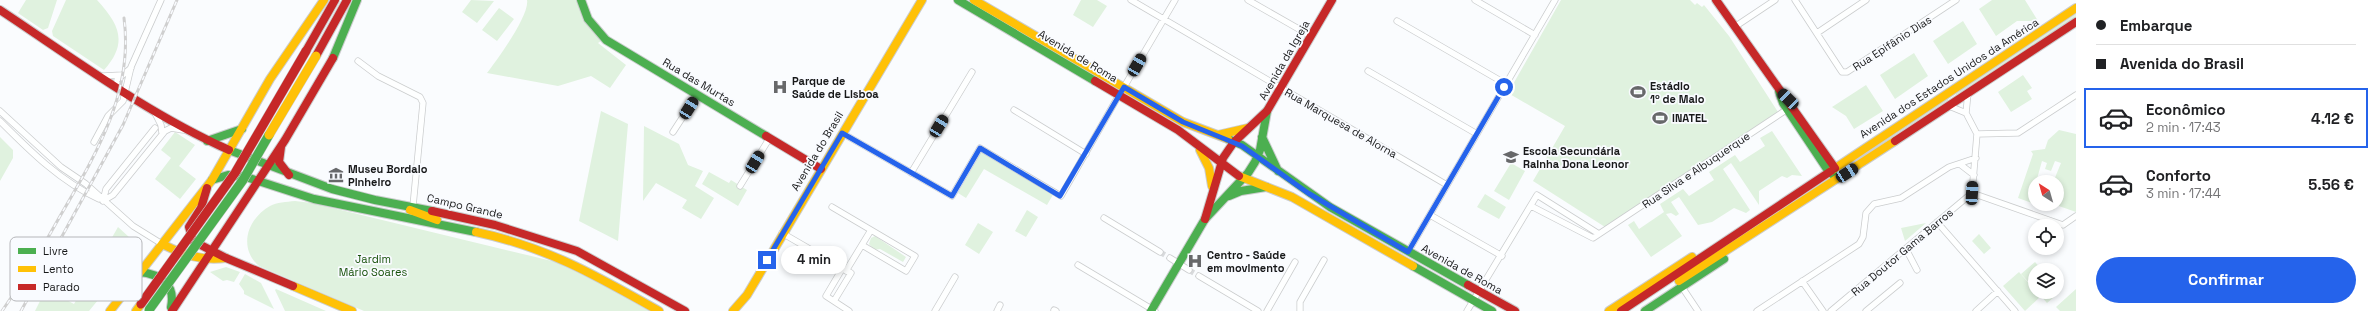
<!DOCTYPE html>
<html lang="pt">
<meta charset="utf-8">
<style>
:root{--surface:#fff;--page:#f6f6f6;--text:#202124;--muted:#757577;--line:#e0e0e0;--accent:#2563eb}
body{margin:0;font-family:"Space Grotesk",sans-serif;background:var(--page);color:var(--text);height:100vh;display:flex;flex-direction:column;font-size:15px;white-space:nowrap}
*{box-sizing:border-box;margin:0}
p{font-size:13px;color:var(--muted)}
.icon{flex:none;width:22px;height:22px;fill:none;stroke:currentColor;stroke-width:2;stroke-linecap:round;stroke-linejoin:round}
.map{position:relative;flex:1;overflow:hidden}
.details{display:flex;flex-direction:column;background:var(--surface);width:300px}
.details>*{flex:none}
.guide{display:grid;align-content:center;height:88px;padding:0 20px;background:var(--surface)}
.needle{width:26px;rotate:323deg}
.controls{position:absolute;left:2028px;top:175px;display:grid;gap:8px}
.controls a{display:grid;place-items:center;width:36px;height:36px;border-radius:50%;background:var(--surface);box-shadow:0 2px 6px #0003;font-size:20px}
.end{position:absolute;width:18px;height:18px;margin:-9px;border:5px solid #2563eb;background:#fff;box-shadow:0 0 0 2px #fff}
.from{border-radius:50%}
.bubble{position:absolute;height:28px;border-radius:14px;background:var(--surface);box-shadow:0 2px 6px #0003;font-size:13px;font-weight:700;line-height:28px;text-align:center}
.car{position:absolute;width:12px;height:24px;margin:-12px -6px;border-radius:5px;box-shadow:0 0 3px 1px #0007;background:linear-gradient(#222 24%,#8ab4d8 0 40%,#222 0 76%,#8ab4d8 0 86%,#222 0)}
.guide b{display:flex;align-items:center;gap:14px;height:38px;font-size:15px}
.guide b+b{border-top:1px solid var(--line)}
.guide i{width:10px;height:10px;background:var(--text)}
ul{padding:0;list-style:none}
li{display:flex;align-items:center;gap:12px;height:60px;margin:0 8px 6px;padding:0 12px;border:2px solid transparent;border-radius:0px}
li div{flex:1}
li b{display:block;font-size:15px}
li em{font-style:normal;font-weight:700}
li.current{border-color:var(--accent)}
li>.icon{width:36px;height:36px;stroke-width:1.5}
.action{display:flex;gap:8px;margin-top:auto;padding:8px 20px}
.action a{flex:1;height:46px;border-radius:24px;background:var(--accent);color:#fff;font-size:16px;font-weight:700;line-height:46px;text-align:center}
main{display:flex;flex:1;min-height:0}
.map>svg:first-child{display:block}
</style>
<main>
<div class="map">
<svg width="2076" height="311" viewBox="0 0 2076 311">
<rect width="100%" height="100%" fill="#fafcfe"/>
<!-- green -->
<path fill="#e0f2df" d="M26 0H57L48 28 43 30 18 13Z
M66 0H97C120 25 128 43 104 70L53 36 52 31Z
M471 0 494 1 477 23 462 12Z
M527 0H577L586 23 601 41 598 43 626 65 610 88 591 76 558 86 487 73C497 60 530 15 527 0Z
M1081 0H1097L1107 6 1093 27 1073 15Z
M1561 0H1690L1695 5 1697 3 1702 7 1704 5 1729 36 1778 112 1661 192 1605 227 1533 181 1565 126 1508 93Z
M1992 0H2025L2038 21H2017L1996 36 1979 9Z
M499 8 514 19 497 41 482 30Z
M2076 14V18L1957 96 1955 93Z
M1963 21 1977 44 1948 64 1933 41Z
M1914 53 1928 76 1895 99 1880 75Z
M2023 75 2032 88 2027 91 2032 99 2011 112 1998 92Z
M1866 85 1883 111 1854 129 1846 116 1832 107Z
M1947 98 1949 101 1847 169 1845 166Z
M601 111 628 124 618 241 579 221Z
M644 126 679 144 688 165 703 171 695 186 714 198 701 219 682 208 687 200 656 183 643 201Z
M2059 130 2076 134V212L2056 205 2054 210 2045 207 2047 204H2057V182H2045L2047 178 2054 180 2061 163 2055 161 2051 171 2045 169 2047 163 2042 161 2031 200 2035 204 2018 198 2033 154 2031 151 2045 149 2048 140Z
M1772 131 1802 176 1792 175 1787 178 1782 176 1759 191V205L1731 163 1723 169 1750 210 1746 213 1734 208 1712 222 1698 225 1679 197 1671 202 1679 214 1676 216 1671 213 1666 214 1682 236 1651 257 1628 225 1634 221 1639 229 1664 212 1660 204 1683 189 1689 196 1714 180 1709 172 1735 155 1740 162 1765 146 1760 138Z
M175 132 195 145 179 166 196 179 180 199 155 179 171 158 161 150Z
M0 137 13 150V158L0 181Z
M982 151 1054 193 1047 205 984 169 966 198 958 193Z
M1511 163 1525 171 1509 200 1494 191Z
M709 172 729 183 731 180 747 190 738 206 702 184Z
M1485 194 1506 207 1499 219 1477 207Z
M295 201 312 203 556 262 606 286 649 311H364L259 266C238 248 247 219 270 206 277 202 286 202 295 201Z
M1027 210 1038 217 1026 237 1015 231Z
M978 223 993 232 979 254 965 245Z
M1926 223 1905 241 1901 228Z
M118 227 141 248 89 311H35L46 289 74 304Z
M1979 234 1991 248 1984 254 1972 241Z
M875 236 906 257 903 262 880 249 874 250 869 244 871 238Z
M2035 262 2042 270H2035V289L2021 274Z
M226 267 240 272 234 282 227 280 223 281 210 272Z
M2019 272 2040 296 2037 292H2057V287L2061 291 2047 303 2041 296 2025 311 2003 286Z
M245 274 261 283 274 309 244 294V291L239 284Z
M276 289 326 311H285L275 290Z
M2076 289V311H2060L2056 307Z"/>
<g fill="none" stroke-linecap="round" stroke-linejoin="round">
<!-- street-tunnel -->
<path stroke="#d8dadc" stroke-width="5.5" stroke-dasharray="5.5 3" stroke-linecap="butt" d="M1160 252 1170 258
M1189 270 1199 276"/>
<!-- street casing -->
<g stroke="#cbcdce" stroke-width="7">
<path id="street" d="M1131 0 1447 185
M1248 0 1311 36
M1475 0 1535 35
M1795 0 1840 69 1842 72H1847L1956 0
M1397 21 1506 84
M1736 26 1775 0
M1817 33 1866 0
M358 61 378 76 420 97 423 103 413 206
M1368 71 1477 134
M103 76 122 75
M1124 87 1175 0
M118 88 117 80 131 68
M1949 106 1966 113 1977 134 1972 193
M1014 110 1086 154
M0 111 61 167 86 184 133 226 162 244
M154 111 161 125 162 133
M1966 113 1968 93
M0 121C30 151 61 182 99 199
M673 132 697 95
M842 133 952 196 980 148 1061 196 1119 95
M1977 134 2018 133 2076 95
M94 142 108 116 123 101 131 67 161 0
M1961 165 1974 175
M911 173 972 72
M740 186 769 139
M1972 193 2063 225 2076 216
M103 201 113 195 165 131 171 128 183 130
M103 201 106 189 155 128
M1531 206 1593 238 1789 108
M832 207 871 230 846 271
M1430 215 1502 256
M1104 218 1160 252
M1937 222 2015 311
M782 233 851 273 834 301
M862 245 906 271 915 256 871 230
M1906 249 1917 270
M1408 252 1555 0
M1170 258 1189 270
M1078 265 1155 311
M842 269 826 296 849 311
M1199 276 1258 311
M1802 281 1823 311
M1682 287 1698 311
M1054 310 1056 311
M935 311 955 277
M997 311 1000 305
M1267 311 1295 262
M1300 311V302L1324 260
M1467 311 1537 195 1599 234
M1757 311 1859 244 1863 237 1866 213 1874 204 1901 198 1949 167 1976 158
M1831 311 1972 193
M1866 311 1900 283
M1976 311 1998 291"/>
</g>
<!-- fast casing -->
<g stroke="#cbcdce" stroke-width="10">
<path id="fast" d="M581 0 588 19 606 40 766 136
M958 0 1095 81
M333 58 357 0
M1779 91 1783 103 1829 172 1838 178
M1262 137 1278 171
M1228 139 1242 145 1330 207 1468 285
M207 141 242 129
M229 150 332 189 375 200 432 211
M212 180 228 175 246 177 314 199 476 232
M1229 196 1241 191 1266 187
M1413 266 1492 311
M139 272C160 274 176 284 171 307
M1151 311 1205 219 1248 173 1255 162 1260 150 1267 111
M1645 311 1724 259"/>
</g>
<!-- slow casing -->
<g stroke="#cbcdce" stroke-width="10">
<path id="slow" d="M974 0 1183 122 1228 139
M1218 135 1248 128
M1200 150 1209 168 1212 186
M1831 171 2076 8
M1239 176 1292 197 1413 266
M410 210 437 220
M476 232C547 247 597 276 659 311
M162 244C184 255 201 261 226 258
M1679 281 1895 141
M293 286 352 311
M110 311 212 180 270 79 324 0
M136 311 141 304
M733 311 747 295 922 0
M1609 311 1692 257"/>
</g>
<!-- jam casing -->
<g stroke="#cbcdce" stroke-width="10">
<path id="jam" d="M1716 0 1835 168
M0 10C74 59 148 114 229 150
M306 51 335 0
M316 56 347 0
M1095 81 1178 130 1239 176
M766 136 821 169
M1895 141 2076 22
M281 147 279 162 289 175
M207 188 201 208 189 227 193 241 226 258 293 286
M432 211 495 225 577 251 685 311
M1205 219 1223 158 1234 142 1267 111 1332 0
M1468 285 1515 311
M172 311 285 140 333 58
M1621 311 1831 171"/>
</g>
<!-- street -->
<use href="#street" stroke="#feffff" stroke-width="5.5"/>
<!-- fast -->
<use href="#fast" stroke="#4caf50" stroke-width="8"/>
<!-- slow -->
<use href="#slow" stroke="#ffc107" stroke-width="8"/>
<!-- jam -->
<use href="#jam" stroke="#c62828" stroke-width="8"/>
<!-- rail casing -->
<g stroke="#cfcfcf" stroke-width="3">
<path id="rail" d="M2 311C23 281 41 250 59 218 95 156 134 93 124 18
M21 311 123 125 177 0"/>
</g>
<!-- rail -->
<use href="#rail" stroke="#f9fbff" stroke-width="1.5" stroke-dasharray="4.5" stroke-linecap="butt"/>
<!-- fast-bridge casing -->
<g stroke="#cbcdce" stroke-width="10" stroke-linecap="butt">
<path id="fast-bridge" d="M149 310 243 180 269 135"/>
</g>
<!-- slow-bridge casing -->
<g stroke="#cbcdce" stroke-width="10" stroke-linecap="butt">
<path id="slow-bridge" d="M269 135 316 56"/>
</g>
<!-- jam-bridge casing -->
<g stroke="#cbcdce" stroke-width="10" stroke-linecap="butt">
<path id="jam-bridge" d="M141 304 235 173 306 51"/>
</g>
<!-- fast-bridge -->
<use href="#fast-bridge" stroke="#4caf50" stroke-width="9"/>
<!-- slow-bridge -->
<use href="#slow-bridge" stroke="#ffc107" stroke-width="9"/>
<!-- jam-bridge -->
<use href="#jam-bridge" stroke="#c62828" stroke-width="9"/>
</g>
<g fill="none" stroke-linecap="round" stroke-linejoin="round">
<!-- route -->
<path stroke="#2563eb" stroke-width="5" d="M767 260 842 133 952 196 980 148 1060 196 1124 87 1183 122 1242 146 1308 193 1408 252 1504 87"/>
</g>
<!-- icons -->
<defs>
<g id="hospital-bare" transform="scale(1.2)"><path d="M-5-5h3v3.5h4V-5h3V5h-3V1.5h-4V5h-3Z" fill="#67686a" stroke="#f9fbff" stroke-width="2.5" paint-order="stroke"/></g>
<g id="stadium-bare" transform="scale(1.2)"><path d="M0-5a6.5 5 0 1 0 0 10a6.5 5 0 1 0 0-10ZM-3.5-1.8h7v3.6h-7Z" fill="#67686a" stroke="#f9fbff" stroke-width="2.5" paint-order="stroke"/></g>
<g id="school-bare" transform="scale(1.2)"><path d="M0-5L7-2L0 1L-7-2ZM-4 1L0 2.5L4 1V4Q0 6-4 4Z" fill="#67686a" stroke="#f9fbff" stroke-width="2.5" paint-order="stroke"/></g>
<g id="museum-bare" transform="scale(1.2)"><path d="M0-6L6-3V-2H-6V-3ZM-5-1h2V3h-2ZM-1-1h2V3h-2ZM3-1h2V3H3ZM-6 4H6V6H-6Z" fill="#67686a" stroke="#f9fbff" stroke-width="2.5" paint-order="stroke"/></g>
</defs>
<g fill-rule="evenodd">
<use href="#hospital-bare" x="780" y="87"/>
<use href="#stadium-bare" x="1638" y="92"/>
<use href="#stadium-bare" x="1660" y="118"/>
<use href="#school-bare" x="1511" y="157"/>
<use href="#museum-bare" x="336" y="175"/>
<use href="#hospital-bare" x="1195" y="261"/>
</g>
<g text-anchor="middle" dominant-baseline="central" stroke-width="3.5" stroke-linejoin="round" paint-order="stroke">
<!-- street labels -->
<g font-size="11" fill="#18191a" stroke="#f9fbff">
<text transform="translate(1892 43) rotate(-33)">Rua Epifânio Dias</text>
<text transform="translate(1078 56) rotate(31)">Avenida de Roma</text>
<text transform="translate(1284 60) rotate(-60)">Avenida da Igreja</text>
<text transform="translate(1949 78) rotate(-33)">Avenida dos Estados Unidos da América</text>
<text transform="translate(699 82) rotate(31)">Rua das Murtas</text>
<text transform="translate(1341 123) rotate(30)">Rua Marquesa de Alorna</text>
<text transform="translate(817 151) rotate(-59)">Avenida do Brasil</text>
<text transform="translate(1696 170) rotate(-34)">Rua Silva e Albuquerque</text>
<text transform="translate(465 206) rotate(13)">Campo Grande</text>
<text transform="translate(1902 252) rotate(-40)">Rua Doutor Gama Barros</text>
<text transform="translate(1462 269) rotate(29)">Avenida de Roma</text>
</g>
<!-- poi labels -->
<g font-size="11" font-weight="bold" fill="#18191a" stroke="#f9fbff" text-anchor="start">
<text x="792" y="81">Parque de<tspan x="792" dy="13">Saúde de Lisboa</tspan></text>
<text x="1650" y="86">Estádio<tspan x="1650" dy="13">1º de Maio</tspan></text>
<text x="1672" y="118">INATEL</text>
<text x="1523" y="151">Escola Secundária<tspan x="1523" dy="13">Rainha Dona Leonor</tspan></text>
<text x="348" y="169">Museu Bordalo<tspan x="348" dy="13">Pinheiro</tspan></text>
<text x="1207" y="255">Centro - Saúde<tspan x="1207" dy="13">em movimento</tspan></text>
</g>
<!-- park labels -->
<g font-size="11" fill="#18520b" stroke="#f9fbff">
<text x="373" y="259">Jardim<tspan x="373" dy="13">Mário Soares</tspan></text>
</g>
</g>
<!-- legend -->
<rect x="10" y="237" width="132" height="64" rx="6" fill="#f9fbff" stroke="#b6b7ba" stroke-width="1"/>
<rect x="18" y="248" width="18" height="6" fill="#4caf50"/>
<rect x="18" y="266" width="18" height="6" fill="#ffc107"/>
<rect x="18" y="284" width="18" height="6" fill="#c62828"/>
<g font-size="11" fill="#18191a">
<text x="43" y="255">Livre</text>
<text x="43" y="273">Lento</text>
<text x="43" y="291">Parado</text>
</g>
</svg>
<div class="controls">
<a><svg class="needle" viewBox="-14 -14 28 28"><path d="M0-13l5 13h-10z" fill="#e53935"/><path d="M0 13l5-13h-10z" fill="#757577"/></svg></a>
<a><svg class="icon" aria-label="locate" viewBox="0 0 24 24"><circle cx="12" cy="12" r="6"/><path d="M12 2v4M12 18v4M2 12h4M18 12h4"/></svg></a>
<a><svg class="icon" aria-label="layers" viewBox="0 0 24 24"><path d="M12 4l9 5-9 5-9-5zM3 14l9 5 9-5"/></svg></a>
</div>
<i class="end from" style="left:1504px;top:87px"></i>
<i class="end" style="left:767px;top:260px"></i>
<div class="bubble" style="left:781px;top:246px;width:66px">4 min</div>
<i class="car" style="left:1137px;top:65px;rotate:30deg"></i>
<i class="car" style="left:1788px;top:99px;rotate:314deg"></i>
<i class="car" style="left:689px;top:108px;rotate:32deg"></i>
<i class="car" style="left:939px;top:126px;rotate:31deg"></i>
<i class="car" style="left:755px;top:162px;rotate:31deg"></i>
<i class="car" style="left:1847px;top:173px;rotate:57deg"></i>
<i class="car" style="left:1972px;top:193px;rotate:3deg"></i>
</div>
<section class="details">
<div class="guide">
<b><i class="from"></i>Embarque</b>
<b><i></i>Avenida do Brasil</b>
</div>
<ul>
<li class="current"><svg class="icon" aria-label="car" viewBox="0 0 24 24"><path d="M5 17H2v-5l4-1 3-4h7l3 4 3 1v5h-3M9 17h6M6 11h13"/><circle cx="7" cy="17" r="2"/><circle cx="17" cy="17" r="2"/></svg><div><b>Econômico</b><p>2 min · 17:43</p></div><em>4.12 €</em></li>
<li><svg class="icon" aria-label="car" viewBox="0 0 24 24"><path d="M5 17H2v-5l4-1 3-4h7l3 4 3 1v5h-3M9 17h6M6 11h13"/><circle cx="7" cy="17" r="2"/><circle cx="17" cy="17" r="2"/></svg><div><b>Conforto</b><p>3 min · 17:44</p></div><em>5.56 €</em></li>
</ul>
<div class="action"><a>Confirmar</a></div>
</section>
</main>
